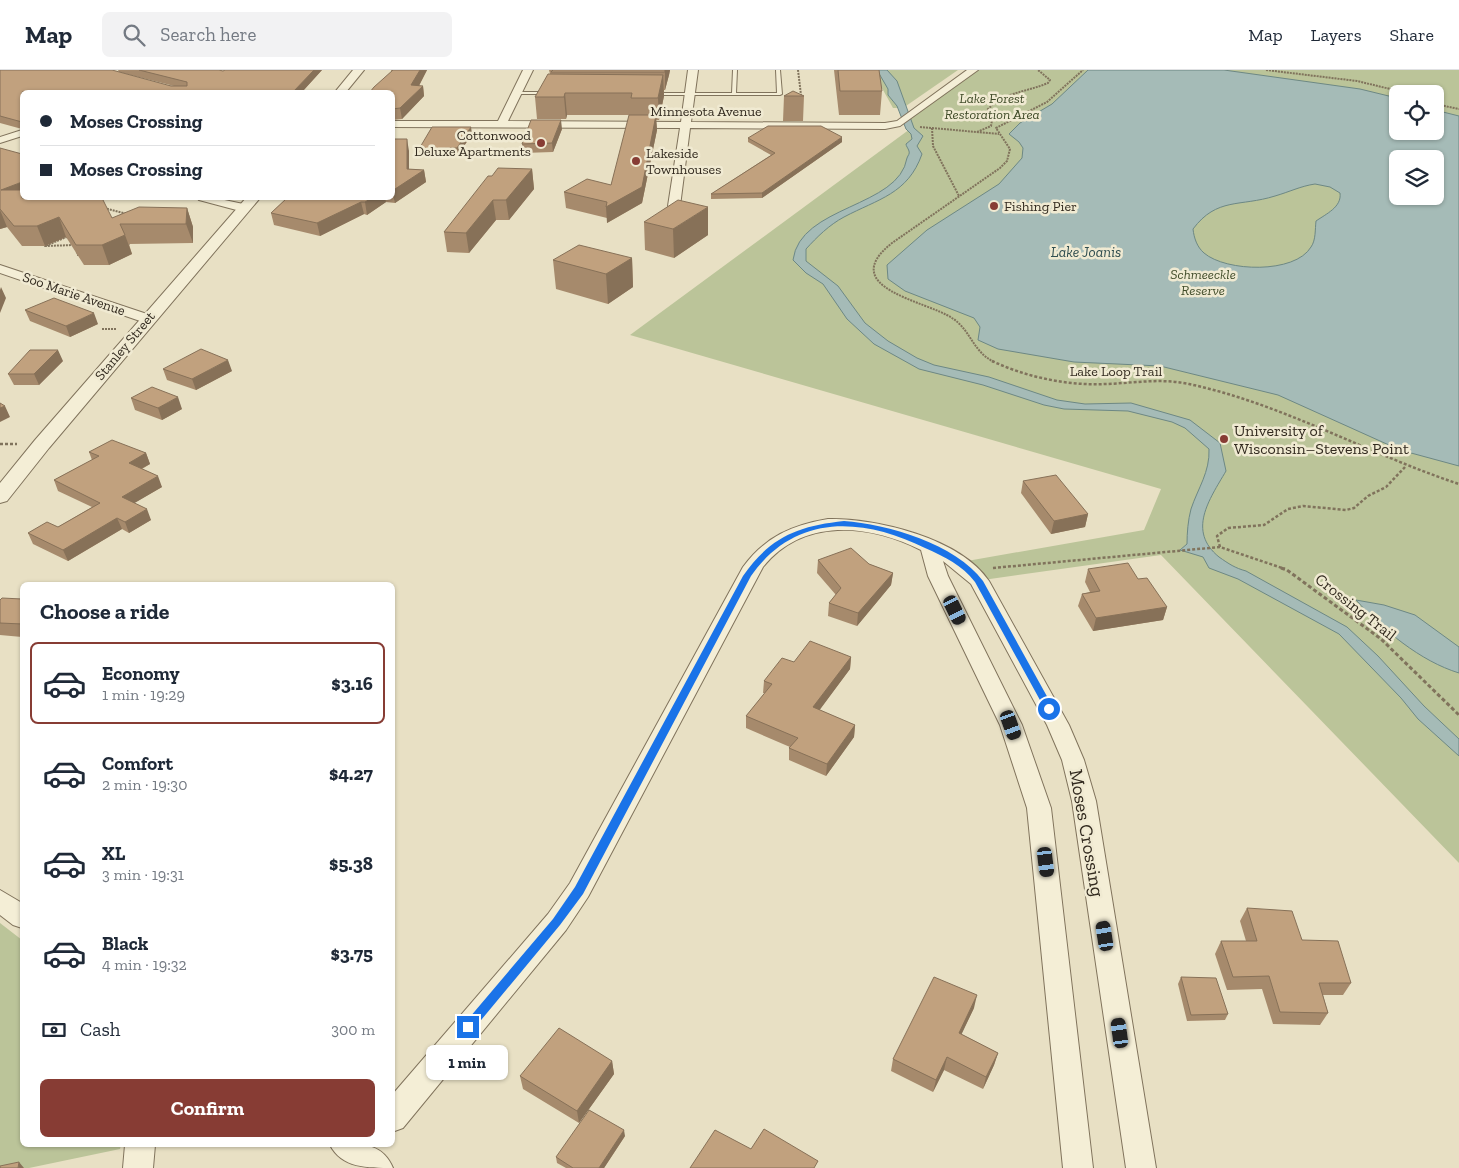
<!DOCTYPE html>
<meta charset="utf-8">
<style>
:root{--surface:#fff;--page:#f2f2f3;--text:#1f2937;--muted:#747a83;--line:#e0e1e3;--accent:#873c34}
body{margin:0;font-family:"Zilla Slab",serif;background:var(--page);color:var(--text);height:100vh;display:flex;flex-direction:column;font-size:19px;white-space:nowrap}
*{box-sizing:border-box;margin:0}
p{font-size:16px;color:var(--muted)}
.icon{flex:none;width:28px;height:28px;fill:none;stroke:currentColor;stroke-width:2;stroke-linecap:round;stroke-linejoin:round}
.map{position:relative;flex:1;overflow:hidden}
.panel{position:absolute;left:20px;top:512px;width:375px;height:565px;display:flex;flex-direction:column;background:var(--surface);border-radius:8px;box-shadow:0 1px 4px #0004}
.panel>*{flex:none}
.top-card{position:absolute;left:20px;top:20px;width:375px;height:110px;border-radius:8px;box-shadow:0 1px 4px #0004;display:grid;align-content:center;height:110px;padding:0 20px;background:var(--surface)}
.tools{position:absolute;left:1389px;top:15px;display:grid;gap:10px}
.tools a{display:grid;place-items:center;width:55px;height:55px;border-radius:8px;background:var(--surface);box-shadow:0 1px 4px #0004;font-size:25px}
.end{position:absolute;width:22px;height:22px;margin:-11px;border:6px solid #1a73e8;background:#fff;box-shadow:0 0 0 2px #fff}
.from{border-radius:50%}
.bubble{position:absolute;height:35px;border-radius:8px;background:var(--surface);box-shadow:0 1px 4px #0004;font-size:16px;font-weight:700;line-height:35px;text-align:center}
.car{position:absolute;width:15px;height:30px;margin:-15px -8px;border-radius:6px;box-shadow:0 0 4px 1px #0007;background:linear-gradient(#222 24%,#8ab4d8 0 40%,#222 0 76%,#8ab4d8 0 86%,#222 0)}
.top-card b{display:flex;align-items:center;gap:18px;height:48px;font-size:19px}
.top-card b+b{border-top:1px solid var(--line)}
.top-card i{width:12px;height:12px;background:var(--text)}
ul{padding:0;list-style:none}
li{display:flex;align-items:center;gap:15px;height:82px;margin:0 10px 8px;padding:0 10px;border:2px solid transparent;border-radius:8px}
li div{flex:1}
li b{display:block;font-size:19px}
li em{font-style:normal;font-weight:700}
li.on{border-color:var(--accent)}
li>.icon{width:45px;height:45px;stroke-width:1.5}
h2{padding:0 20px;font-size:22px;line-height:60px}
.pay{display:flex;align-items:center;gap:12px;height:55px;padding:0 20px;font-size:19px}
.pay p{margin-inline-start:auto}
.button{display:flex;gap:10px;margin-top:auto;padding:10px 20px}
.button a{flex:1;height:58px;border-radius:8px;background:var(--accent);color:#fff;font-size:20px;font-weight:700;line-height:58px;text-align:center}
header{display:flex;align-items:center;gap:30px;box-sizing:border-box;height:70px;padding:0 25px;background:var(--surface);border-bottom:1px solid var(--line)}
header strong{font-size:24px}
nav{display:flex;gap:28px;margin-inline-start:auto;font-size:18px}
.search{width:350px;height:45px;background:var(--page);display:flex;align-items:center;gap:12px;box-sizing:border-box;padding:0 18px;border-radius:8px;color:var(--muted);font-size:19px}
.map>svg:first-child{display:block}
</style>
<header>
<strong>Map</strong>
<div class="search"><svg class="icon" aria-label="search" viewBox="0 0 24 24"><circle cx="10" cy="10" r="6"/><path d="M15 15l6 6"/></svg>Search here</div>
<nav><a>Map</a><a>Layers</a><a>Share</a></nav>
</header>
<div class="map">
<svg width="1459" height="1098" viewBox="0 0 1459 1098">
<rect width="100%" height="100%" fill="#e8e0c4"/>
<!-- green -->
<path fill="#bbc499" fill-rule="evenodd" d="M872 0H958L903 38H893Z
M973 0H1459V793L1161 485 983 510 967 491 1144 460 1161 419 630 265 910 59 913 56 900 53ZM1398 24H1435V61H1398ZM1398 89H1435V126H1398Z
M0 853 22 870V1075H121L120 1079 29 1098H0Z"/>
<!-- water -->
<path fill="#a5bbb7" stroke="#6d8884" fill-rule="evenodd" d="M877 0H887L897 11 914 58 923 66 917 76 922 84C908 124 878 129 844 147 829 155 817 167 806 179V191L838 216 865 253 888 271 917 288 934 295 989 307 1057 330 1085 334 1131 333 1190 350 1220 373 1226 401C1209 430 1187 461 1219 487 1229 494 1235 498 1246 501L1347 557 1378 586 1424 636 1459 669V686L1418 649 1401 628 1339 564 1238 509 1209 498 1203 487 1180 480 1187 474C1187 463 1188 450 1191 439 1198 418 1210 402 1209 379L1185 358 1172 352 1128 341 1064 339 1044 335 983 315 919 299 874 274 847 249 823 214 806 203 793 190C800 135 899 138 907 88 908 85 910 84 909 81 908 78 906 76 906 74L912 69 911 64 906 59 897 36 888 25V19Z
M1088 0H1224L1360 19 1397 28 1398 61H1435V40L1459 46V396L1400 380 1278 325 1160 296 1074 292 998 279 978 270 980 257 974 248 905 221 888 209 887 195 927 160 999 114 1022 88 1023 78 1019 72 1009 64 1020 53 1052 34ZM1398 89H1435V126H1398ZM1315 114 1330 117 1340 123C1342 137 1326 144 1316 151 1315 159 1316 170 1311 177 1295 204 1226 202 1204 183 1197 177 1194 168 1193 159 1217 127 1240 137 1275 126 1289 122 1301 116 1315 114Z
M1356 530 1384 535 1415 545 1459 577V603C1420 591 1383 560 1356 530Z"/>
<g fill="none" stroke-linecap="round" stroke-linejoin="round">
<!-- service casing -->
<g stroke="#80735c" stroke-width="2">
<path id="service" d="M733 0H737L736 23H777L776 0H780L782 24 780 25H651L649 24 651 23H732Z
M517 22H551L553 23 551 24H515Z"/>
</g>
<!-- minor casing -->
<g stroke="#80735c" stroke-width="2">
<path id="minor" d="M523 0H533L508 51 681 52 688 0H698L691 52 885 53 897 51 967 0H978L900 56 885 59 690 58 680 136 674 140 668 136 680 58 392 57V51H498Z
M22 60V66L0 73V67Z
M197 128H215L248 135 250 138 244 142 199 130Z
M0 195 153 246 155 249 148 253 143 252 0 203Z
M828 449C876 448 960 468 989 511L1069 655 1084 690 1096 731 1156 1098H1126L1072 731 1062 690 1047 655 971 514 943 491 948 506 1022 655 1051 738 1093 1098H1063L1027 738 1000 655 928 506 921 480C869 454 803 447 763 497L588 827 566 860 403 1058 392 1062V1025L548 844 570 813 743 497C765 467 792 455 828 449Z
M0 820 22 833V858L13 855 0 845Z
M125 1075H155L153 1098H123Z
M330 1075C356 1075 381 1069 393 1098 367 1098 342 1098 330 1075Z"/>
</g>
<!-- tertiary casing -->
<g stroke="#80735c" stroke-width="2">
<path id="tertiary" d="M353 0H364L346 22H335Z
M246 128H260L49 378 7 431 0 433V413L35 370Z"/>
</g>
<!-- path-far2 -->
<path stroke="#80735c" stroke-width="2" stroke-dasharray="2 1" stroke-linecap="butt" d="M798 0 801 25 798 27
M1266 0 1357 11 1411 24
M1435 34 1459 39
M920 57 932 58 933 76 959 126
M932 58 999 64
M977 62 991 56 992 50 987 40C1004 22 1027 22 1048 13L1050 10 1038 0
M104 138 127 144
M110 149 115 157 143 156 123 165 129 175H101L78 185 74 175 45 176 69 166 64 157H91Z
M102 259H117
M994 292C972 281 971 260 952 248 927 231 835 218 892 173L1000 98 1007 91 1010 79 996 58 1047 32 1083 0"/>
<!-- path-far1 -->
<path stroke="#80735c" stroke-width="2.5" stroke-dasharray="3 2" stroke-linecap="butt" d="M992 291C1026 307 1068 316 1106 314 1134 313 1161 308 1189 314 1283 334 1368 384 1459 414
M0 374H17
M1220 477 1217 466 1228 458 1264 455 1288 439 1303 436 1346 440 1354 438 1368 426 1386 417 1405 397
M993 498 1220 477 1285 499"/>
<!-- path -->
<path stroke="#80735c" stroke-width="3" stroke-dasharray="4 2.5" stroke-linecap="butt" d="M1281 498 1287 500 1381 569 1459 645"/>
<!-- service -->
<use href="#service" fill="#f4eed6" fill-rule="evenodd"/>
<!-- minor -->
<use href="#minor" fill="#f4eed6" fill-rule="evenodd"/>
<!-- tertiary -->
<use href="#tertiary" fill="#f4eed6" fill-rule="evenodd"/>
</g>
<!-- wall -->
<path fill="#a68a6c" d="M0 0 174 16 119 2 118 0H219L223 1 225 0H322L302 22H22V59L0 53Z
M391 0H427L419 16H423L424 26 402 49 392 50V22Z
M549 0H670L669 5 665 20H664V26L659 50H656L657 60 642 133 607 153V148L566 138 564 122 611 115 632 45H567L566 49H537L535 27 550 4Z
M834 0H879L882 21 880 45H839Z
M784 26H804L803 51H783Z
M562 59 553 82 523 83 522 74Z
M472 64 458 85 420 87 419 79Z
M748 68 842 72 762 128 711 129V124L771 85 748 72Z
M392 69 409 81V99L424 100 426 112 395 133 386 132 367 145 364 144 320 166 274 155 271 143 287 128H392Z
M0 78 22 128 112 148 187 138 193 157V173L129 174 132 184 109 195H84L66 167 45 176H22L7 157 0 159Z
M532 99 534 119 509 150H496L469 183 447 182 444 162 492 106Z
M644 152 708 165 674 188 645 180Z
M632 188 633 217 608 234 556 219 553 190Z
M25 240 98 254 70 267 30 251Z
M63 291 39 315H14L8 304Z
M163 299 232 301 196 320 167 310Z
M131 328 182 339 162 350 135 340Z
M89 382 146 383 150 394 142 399 162 417 134 433 151 450 129 463 122 459 68 491 33 474 28 463 58 457 92 437 58 421 54 410 92 390Z
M1023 411 1088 444 1085 457 1051 464 1021 423Z
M818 490 869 494 893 503 891 515 857 556 828 546 829 533 836 525 817 503Z
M1088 499 1138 509 1167 537 1163 550 1093 561 1078 536 1082 524 1090 522 1085 512Z
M22 529V567L0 565V530Z
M851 587 850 599 819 640 855 655 854 667 826 706 789 690V678L790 677 746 658V646L765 623H763L764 611 794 592Z
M1247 838 1302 870 1351 913 1343 925H1323L1328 943 1320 955 1273 954 1262 919 1227 920 1215 884 1221 871H1246L1240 851Z
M1181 907 1228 944 1225 950 1187 951 1178 914Z
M974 938 961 964 998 983 994 995 983 1019 944 1000 933 1022 891 1001 893 989Z
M612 991 614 1004 579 1053 523 1019 520 1006Z
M625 1066 604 1098H566L557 1093 556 1087Z"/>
<!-- shaded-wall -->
<path fill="#877158" d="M314 0H322L302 22H293Z
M420 0H427L414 25 423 16 424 26 402 49 400 38 411 15Z
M665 0H670L669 5 665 20Z
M663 5 664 26 659 50 658 28Z
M565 23 567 45 566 49 564 27Z
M656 45 657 60 642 133 607 153 606 137Z
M561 50 562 59 553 82 552 73Z
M471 57 472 64 458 85 457 78Z
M842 67V72L762 128V123Z
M407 69 409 81V110L424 100 426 112 395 133 392 121 407 99Z
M532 99 534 119 509 150 506 130Z
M22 112V128L1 120Z
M372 128H385L386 132 367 145 365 132Z
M493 130 496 150 469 183 466 163Z
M361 132 364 144 320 166 317 153Z
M708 137V165L674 188 673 159Z
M187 138 193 157V173L186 154Z
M0 140 7 157 0 159Z
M59 147 66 167 45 176 37 156Z
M125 165 132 184 109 195 102 175Z
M632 188 633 217 608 234 606 204Z
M1 217 6 228 0 243V220Z
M94 243 98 254 70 267 66 256Z
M58 280 63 291 39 315 34 304Z
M228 290 232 301 196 320 192 309Z
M178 327 182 339 162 350 158 338Z
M5 336 10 347 0 352V338Z
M146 383 150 394 133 403 129 393Z
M158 406 162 417 126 438 122 427Z
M147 439 151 450 129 463 125 452Z
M1088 444 1085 457 1051 464 1054 451Z
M117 448 122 459 68 491 63 480Z
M893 503 891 515 857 556 858 543Z
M1167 537 1163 550 1093 561 1096 548Z
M851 587 850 599 813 649V637Z
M855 655 854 667 826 706 827 694Z
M977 925 974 938 956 976 959 963Z
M998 983 994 995 983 1019 986 1007Z
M947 987 944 1000 933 1022 936 1010Z
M612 991 614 1004 579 1053 577 1041Z
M624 1060 625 1066 604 1098H599Z
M19 1092 24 1098H18Z"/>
<!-- building -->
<path fill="#c1a17e" stroke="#877158" d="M0 0H112L171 16H187V12L139 0H219L223 1 225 0H314L293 22H22V52L0 46Z
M393 0H420L411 15 423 16 400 38 392 39V22H370L374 17Z
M553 0H665V2H551Z
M838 0H879L882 21H840Z
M548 4 663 5 658 28H631L632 23H565L564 27H535Z
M793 21 804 26H784Z
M629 45H656L642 117 606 137 607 132 564 122 587 109 611 115Z
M531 50H561L552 73 522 74Z
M768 56H821L842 67 762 123 711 124 775 83 748 68Z
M432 57H471L457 78 419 79Z
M392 69H407V99L424 100 392 121Z
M0 78 22 84V112L1 120H22V128H102L112 148 139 137 187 138 186 154H120L125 165 102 175H76L59 147 37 156H14L0 139Z
M498 98 532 99 506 130H493L466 163 444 162 488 106H492Z
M287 128H372L365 132H361L317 153 271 143Z
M678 130 708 137 673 159 644 152Z
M579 175 632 188 606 204 553 190Z
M54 228 94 243 66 256 25 240Z
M201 279 228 290 192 309 163 299Z
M30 280H58L34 304H8Z
M152 317 178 327 158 338 131 328Z
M0 333 5 336 0 338Z
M112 370 146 383 129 393 158 406 122 427 147 439 125 452 117 448 63 480 28 463 47 452 58 457 100 433 54 410 99 386 89 382Z
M1056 405 1088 444 1054 451 1023 411Z
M851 478 869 494 893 503 858 543 829 533 841 518 818 490Z
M1128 493 1138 509 1147 508 1167 537 1096 548 1082 524 1100 521 1088 499Z
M2 528 22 529V554L0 553V530Z
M810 571 851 587 813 637 855 655 827 694 789 678 798 668 746 646 772 614 764 611 782 588 794 592Z
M1247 838 1292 841 1302 870 1338 871 1351 913H1319L1328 943 1280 942 1269 906 1233 907 1221 871H1257Z
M934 907 977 925 959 963 998 983 986 1007 947 987 936 1010 893 989Z
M1181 907 1216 908 1228 944 1191 945Z
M559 958 612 991 577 1041 520 1006Z
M589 1040 624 1060 599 1098H573L556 1087Z
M764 1059 818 1091 814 1098H690L715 1060 751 1079Z
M19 1092 18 1098H0V1096Z"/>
<!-- route -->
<path fill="#1a73e8" d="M844 451C887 454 956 474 983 511L1054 639 1052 641H1046L975 512C962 495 945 487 925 478 862 447 795 443 751 506L583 824 560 855 472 961H464V954L553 849 575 817 743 506C770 467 798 456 844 451Z"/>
<!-- markers -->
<g fill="#873c34" stroke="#f0ead2" stroke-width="2">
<circle cx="541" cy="73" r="5"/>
<circle cx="636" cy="91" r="5"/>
<circle cx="994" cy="136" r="5"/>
<circle cx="1224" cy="369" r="5"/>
</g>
<g text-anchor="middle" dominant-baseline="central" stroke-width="5" stroke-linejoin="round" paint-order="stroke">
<!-- far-park labels -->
<g font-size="14" font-style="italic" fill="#3f4b28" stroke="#f0ead2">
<text x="992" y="28">Lake Forest<tspan x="992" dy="16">Restoration Area</tspan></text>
<text x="1203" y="204">Schmeeckle<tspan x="1203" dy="16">Reserve</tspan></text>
</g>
<!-- far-street labels -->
<g font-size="14" fill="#322a1f" stroke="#f0ead2">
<text x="706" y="41">Minnesota Avenue</text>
<text transform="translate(74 224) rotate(19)">Soo Marie Avenue</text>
<text transform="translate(125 276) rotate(-50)">Stanley Street</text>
<text x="1116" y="301">Lake Loop Trail</text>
</g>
<!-- far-poi labels -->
<g font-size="14" fill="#322a1f" stroke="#f0ead2" text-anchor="start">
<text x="531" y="65" text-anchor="end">Cottonwood<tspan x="531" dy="16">Deluxe Apartments</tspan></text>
<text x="646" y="83">Lakeside<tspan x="646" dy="16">Townhouses</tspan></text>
<text x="1004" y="136">Fishing Pier</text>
</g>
<!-- far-water labels -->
<g font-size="15" font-style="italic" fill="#304e50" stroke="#f0ead2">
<text x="1086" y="182">Lake Joanis</text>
</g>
<!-- poi labels -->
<g font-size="16" fill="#322a1f" stroke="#f0ead2" text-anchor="start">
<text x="1234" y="360">University of<tspan x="1234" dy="18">Wisconsin–Stevens Point</tspan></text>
</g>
<!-- street labels -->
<g font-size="16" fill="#322a1f" stroke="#f0ead2">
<text transform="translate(1356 537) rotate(38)">Crossing Trail</text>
</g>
<!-- near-street labels -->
<g font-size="19" fill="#322a1f" stroke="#f0ead2">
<text transform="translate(1087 763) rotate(80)">Moses Crossing</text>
</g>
</g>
</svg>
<div class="tools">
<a><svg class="icon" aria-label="locate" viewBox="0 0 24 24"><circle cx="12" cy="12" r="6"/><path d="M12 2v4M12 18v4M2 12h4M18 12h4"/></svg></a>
<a><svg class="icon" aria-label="layers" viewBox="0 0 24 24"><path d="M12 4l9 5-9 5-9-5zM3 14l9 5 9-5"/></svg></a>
</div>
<i class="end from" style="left:1049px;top:639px"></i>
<i class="end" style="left:468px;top:957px"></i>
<div class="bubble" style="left:426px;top:975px;width:82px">1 min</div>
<i class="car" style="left:955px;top:540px;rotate:154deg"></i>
<i class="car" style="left:1011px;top:655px;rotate:160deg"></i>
<i class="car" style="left:1046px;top:792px;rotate:173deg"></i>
<i class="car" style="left:1105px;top:866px;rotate:351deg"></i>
<i class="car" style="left:1120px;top:963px;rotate:352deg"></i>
<div class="top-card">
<b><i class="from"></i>Moses Crossing</b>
<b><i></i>Moses Crossing</b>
</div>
<section class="panel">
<h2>Choose a ride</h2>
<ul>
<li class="on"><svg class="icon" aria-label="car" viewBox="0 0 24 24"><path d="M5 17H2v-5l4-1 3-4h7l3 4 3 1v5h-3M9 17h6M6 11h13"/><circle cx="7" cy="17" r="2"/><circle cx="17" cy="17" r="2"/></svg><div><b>Economy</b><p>1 min · 19:29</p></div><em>$3.16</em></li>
<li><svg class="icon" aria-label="car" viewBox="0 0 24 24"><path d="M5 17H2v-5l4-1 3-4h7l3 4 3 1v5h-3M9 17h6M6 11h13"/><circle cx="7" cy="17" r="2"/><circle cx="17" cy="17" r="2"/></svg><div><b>Comfort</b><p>2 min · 19:30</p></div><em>$4.27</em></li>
<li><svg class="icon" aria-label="car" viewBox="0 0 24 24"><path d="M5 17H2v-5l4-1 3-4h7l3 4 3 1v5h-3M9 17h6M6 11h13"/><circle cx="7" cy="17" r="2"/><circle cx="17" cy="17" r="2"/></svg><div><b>XL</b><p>3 min · 19:31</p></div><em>$5.38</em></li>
<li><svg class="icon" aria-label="car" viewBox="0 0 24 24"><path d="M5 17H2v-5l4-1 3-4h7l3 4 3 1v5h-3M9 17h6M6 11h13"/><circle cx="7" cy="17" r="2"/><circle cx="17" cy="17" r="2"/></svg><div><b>Black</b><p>4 min · 19:32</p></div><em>$3.75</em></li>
</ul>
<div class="pay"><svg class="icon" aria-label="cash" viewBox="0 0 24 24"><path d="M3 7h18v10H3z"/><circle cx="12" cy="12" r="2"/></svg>Cash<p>300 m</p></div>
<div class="button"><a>Confirm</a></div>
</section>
</div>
